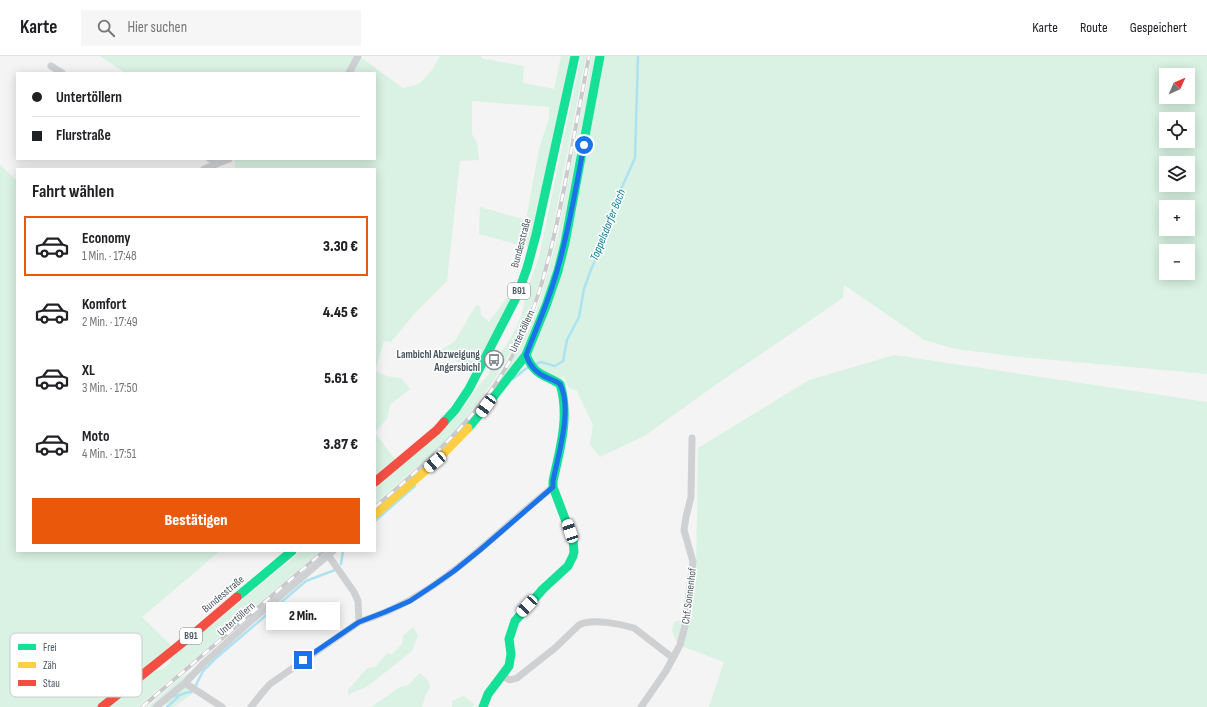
<!DOCTYPE html>
<html lang="de">
<meta charset="utf-8">
<style>
:root{--surface:#fff;--page:#f6f6f6;--text:#202124;--muted:#757577;--line:#e0e0e0;--accent:#ea580c}
body{margin:0;font-family:"Sofia Sans Condensed",sans-serif;background:var(--page);color:var(--text);height:100vh;display:flex;flex-direction:column;font-size:15px;white-space:nowrap}
*{box-sizing:border-box;margin:0}
p{font-size:13px;color:var(--muted)}
.icon{flex:none;width:22px;height:22px;fill:none;stroke:currentColor;stroke-width:2;stroke-linecap:round;stroke-linejoin:round}
.map{position:relative;flex:1;overflow:hidden}
.side{position:absolute;left:16px;top:112px;width:360px;height:384px;display:flex;flex-direction:column;background:var(--surface);border-radius:0px;box-shadow:0 2px 10px #0003}
.side>*{flex:none}
.top-card{position:absolute;left:16px;top:16px;width:360px;height:88px;border-radius:0px;box-shadow:0 2px 10px #0003;display:grid;align-content:center;height:88px;padding:0 16px;background:var(--surface)}
.needle{width:26px;rotate:45deg}
.controls{position:absolute;left:1159px;top:12px;display:grid;gap:8px}
.controls a{display:grid;place-items:center;width:36px;height:36px;border-radius:0px;background:var(--surface);box-shadow:0 2px 10px #0003;font-size:20px}
.end{position:absolute;width:18px;height:18px;margin:-9px;border:5px solid #1a73e8;background:#fff;box-shadow:0 0 0 2px #fff}
.from{border-radius:50%}
.bubble{position:absolute;height:28px;border-radius:0px;background:var(--surface);box-shadow:0 2px 10px #0003;font-size:13px;font-weight:800;line-height:28px;text-align:center}
.car{position:absolute;width:12px;height:24px;margin:-12px -6px;border-radius:5px;box-shadow:0 0 3px 1px #0007;background:linear-gradient(#fff 24%,#345 0 40%,#fff 0 76%,#345 0 86%,#fff 0)}
.top-card b{display:flex;align-items:center;gap:14px;height:38px;font-size:15px}
.top-card b+b{border-top:1px solid var(--line)}
.top-card i{width:10px;height:10px;background:var(--text)}
ul{padding:0;list-style:none}
li{display:flex;align-items:center;gap:12px;height:60px;margin:0 8px 6px;padding:0 8px;border:2px solid transparent;border-radius:0px}
li div{flex:1}
li b{display:block;font-size:15px}
li em{font-style:normal;font-weight:800}
li.active{border-color:var(--accent)}
li>.icon{width:36px;height:36px;stroke-width:1.5}
h2{padding:0 16px;font-size:18px;line-height:48px}
.primary-button{display:flex;gap:8px;margin-top:auto;padding:8px 16px}
.primary-button a{flex:1;height:46px;border-radius:0px;background:var(--accent);color:#fff;font-size:16px;font-weight:800;line-height:46px;text-align:center}
header{display:flex;align-items:center;gap:24px;box-sizing:border-box;height:56px;padding:0 20px;background:var(--surface);border-bottom:1px solid var(--line)}
header strong{font-size:19px}
nav{display:flex;gap:22px;margin-inline-start:auto;font-size:14px}
.search{width:280px;height:36px;background:var(--page);display:flex;align-items:center;gap:10px;box-sizing:border-box;padding:0 14px;border-radius:0px;color:var(--muted);font-size:15px}
.map>svg:first-child{display:block}
</style>
<header>
<strong>Karte</strong>
<div class="search"><svg class="icon" aria-label="search" viewBox="0 0 24 24"><circle cx="10" cy="10" r="6"/><path d="M15 15l6 6"/></svg>Hier suchen</div>
<nav><a>Karte</a><a>Route</a><a>Gespeichert</a></nav>
</header>
<div class="map">
<svg width="1207" height="651" viewBox="0 0 1207 651">
<rect width="100%" height="100%" fill="#f4f4f4"/>
<!-- green -->
<path fill="#d9f2e3" fill-rule="evenodd" d="M100 0H359L403 32 419 28 432 14 440 0H481V2L524 10 523 27 554 33 561 0H575L533 193 479 178 480 151 526 164 539 93 549 62V51L472 45V78L477 87 479 104 460 105 447 225 416 256 391 286 384 285 375 315 387 320 401 322 410 333 390 349 387 363 375 376V113H235V103H375V17H125Z
M581 0H586L551 182 542 218 524 273 495 323 464 365 441 390 375 447V432L452 365 466 348 474 335 488 319 499 298 506 290 517 270 522 257 527 234 539 201Z
M592 0H1207V318L1021 301 956 293 924 284 844 229 843 242 714 330 646 379 600 401 590 389 593 369 577 335 569 332 563 319 560 328 528 305 503 320 528 275 536 256 547 220 557 183ZM1166 19H1188V41H1166ZM1166 63H1188V85H1166ZM1166 107H1188V129H1166ZM1166 151H1188V173H1166ZM1166 195H1188V217H1166Z
M0 109 17 125V495H220L142 561 175 593 102 651H0Z
M523 225 478 317 440 295 455 285 476 249 480 250 481 259 489 266 508 240Z
M894 299 1207 346V651H709L724 606 678 589 672 575 674 566 683 564 696 514 698 392 809 324Z
M375 377 392 399 397 407 375 426Z
M301 495H320L138 651H109L150 617 163 613 170 607 171 601 217 565Z
M413 571 418 579 412 595 368 630 348 639V634L367 612 375 611 387 597 392 598 402 588 403 580Z
M204 607 185 627 196 635 174 651H169L163 645 156 651H148L180 622Z
M420 617 429 625 430 632 426 638 422 651H371L400 631 408 629Z
M464 640 474 648 473 651H452V645Z"/>
<g fill="none" stroke-linecap="round" stroke-linejoin="round">
<!-- stream -->
<path stroke="#aee2f0" stroke-width="2.5" d="M536 308 541 306 555 310 563 305 567 284 579 261 584 233 590 216 600 193 611 162 612 153 635 102 638 0
M513 323 528 311
M375 465 415 430
M341 508 343 495
M195 631 203 615 215 603 306 525 335 514
M173 640C180 641 183 636 191 636
M167 651 178 641"/>
<!-- street -->
<path stroke="#ced0d2" stroke-width="7" d="M51 10 62 17
M349 17 358 0
M210 103 224 104
M204 113 229 103
M359 566C377 560 394 553 410 544 463 514 505 469 553 431
M502 620 510 624 517 622 555 592 579 569C591 562 621 568 634 572L673 602
M185 627 222 651
M156 651 185 627 204 607 253 563 333 495
M251 651 262 637 270 628 359 566 358 545 354 536 328 499
M641 651 666 615 680 589 685 570 693 506 684 474 686 461 691 441 692 382"/>
<!-- fast -->
<path stroke="#16e098" stroke-width="9" d="M444 366 455 354 469 333 517 240 527 212 536 179 575 0
M468 372 479 359 526 299 546 250 558 215 565 187 600 0
M237 541 292 495
M483 651 488 638 509 610 511 598 509 583 515 565 543 533 568 510 573 500 574 496 573 484 553 431V425C560 393 570 360 560 328 542 317 536 321 526 299"/>
<!-- slow -->
<path stroke="#ffcf43" stroke-width="9" d="M375 458 435 406 468 372"/>
<!-- jam -->
<path stroke="#f24e42" stroke-width="9" d="M375 426 437 374 444 366
M102 651 197 575 237 541"/>
<!-- rail casing -->
<g stroke="#c9cacc" stroke-width="4">
<path id="rail" d="M375 451C419 414 462 376 495 329 536 269 551 198 565 128 573 85 581 43 589 0
M142 651 324 495"/>
</g>
<!-- rail -->
<use href="#rail" stroke="#fff" stroke-width="2.5" stroke-dasharray="8" stroke-linecap="butt"/>
</g>
<g fill="none" stroke-linecap="round" stroke-linejoin="round">
<!-- route -->
<path stroke="#1a73e8" stroke-width="5" d="M303 604 359 566 385 556 410 545 434 529 454 515 480 494 553 431V425C558 399 573 353 560 328 556 325 552 324 548 322 537 318 530 310 526 299 537 271 549 244 557 215 569 174 576 131 584 89"/>
</g>
<!-- icons -->
<defs>
<g id="bus-ring" transform="scale(1)"><circle r="9.5" fill="#fff" stroke="#868d94" stroke-width="1.5"/><path d="M-5-6H5V4H4V6H2V4H-2V6H-4V4H-5ZM-3.5-4V0h7V-4ZM-3.5 1.2v1.5H-2V1.2ZM2 1.2v1.5H3.5V1.2Z" fill="#868d94"/></g>
</defs>
<g fill-rule="evenodd">
<use href="#bus-ring" x="494" y="304"/>
</g>
<g text-anchor="middle" dominant-baseline="central" stroke-width="3" stroke-linejoin="round" paint-order="stroke">
<!-- shield labels -->
<g fill="#fff" stroke="#808990" stroke-width="1">
<rect x="508" y="227" width="22" height="16" rx="3"/>
<rect x="180" y="572" width="22" height="16" rx="3"/>
</g>
<g font-size="10" font-weight="bold" fill="#4a5661">
<text x="519" y="235">B91</text>
<text x="191" y="580">B91</text>
</g>
<!-- street labels -->
<g font-size="11" fill="#4a5661" stroke="#fff">
<text transform="translate(521 187) rotate(-75)">Bundesstraße</text>
<text transform="translate(522 275) rotate(-65)">Untertöllern</text>
<text transform="translate(223 538) rotate(-40)">Bundesstraße</text>
<text transform="translate(689 540) rotate(-83)">Chf. Sonnenhof</text>
<text transform="translate(236 563) rotate(-41)">Untertöllern</text>
</g>
<!-- poi labels -->
<g font-size="11" font-weight="bold" fill="#4a5661" stroke="#fff" text-anchor="end">
<text x="480" y="298">Lambichl Abzweigung<tspan x="480" dy="13">Angersbichl</tspan></text>
</g>
<!-- water labels -->
<g font-size="12" font-style="italic" fill="#0c7c9b" stroke="#fff">
<text transform="translate(608 169) rotate(-68)">Toppelsdorfer Bach</text>
</g>
</g>
<!-- legend -->
<rect x="10" y="577" width="132" height="64" rx="6" fill="#fff" stroke="#c9ccd0" stroke-width="1"/>
<rect x="18" y="588" width="18" height="6" fill="#16e098"/>
<rect x="18" y="606" width="18" height="6" fill="#ffcf43"/>
<rect x="18" y="624" width="18" height="6" fill="#f24e42"/>
<g font-size="11" fill="#4a5661">
<text x="43" y="595">Frei</text>
<text x="43" y="613">Zäh</text>
<text x="43" y="631">Stau</text>
</g>
</svg>
<div class="controls">
<a><svg class="needle" viewBox="-14 -14 28 28"><path d="M0-13l5 13h-10z" fill="#e53935"/><path d="M0 13l5-13h-10z" fill="#757577"/></svg></a>
<a><svg class="icon" aria-label="locate" viewBox="0 0 24 24"><circle cx="12" cy="12" r="6"/><path d="M12 2v4M12 18v4M2 12h4M18 12h4"/></svg></a>
<a><svg class="icon" aria-label="layers" viewBox="0 0 24 24"><path d="M12 4l9 5-9 5-9-5zM3 14l9 5 9-5"/></svg></a>
<a>+</a>
<a>−</a>
</div>
<i class="end from" style="left:584px;top:89px"></i>
<i class="end" style="left:303px;top:604px"></i>
<div class="bubble" style="left:266px;top:546px;width:74px">2 Min.</div>
<i class="car" style="left:486px;top:350px;rotate:216deg"></i>
<i class="car" style="left:435px;top:406px;rotate:229deg"></i>
<i class="car" style="left:570px;top:475px;rotate:342deg"></i>
<i class="car" style="left:527px;top:550px;rotate:223deg"></i>
<div class="top-card">
<b><i class="from"></i>Untertöllern</b>
<b><i></i>Flurstraße</b>
</div>
<section class="side">
<h2>Fahrt wählen</h2>
<ul>
<li class="active"><svg class="icon" aria-label="car" viewBox="0 0 24 24"><path d="M5 17H2v-5l4-1 3-4h7l3 4 3 1v5h-3M9 17h6M6 11h13"/><circle cx="7" cy="17" r="2"/><circle cx="17" cy="17" r="2"/></svg><div><b>Economy</b><p>1 Min. · 17:48</p></div><em>3.30 €</em></li>
<li><svg class="icon" aria-label="car" viewBox="0 0 24 24"><path d="M5 17H2v-5l4-1 3-4h7l3 4 3 1v5h-3M9 17h6M6 11h13"/><circle cx="7" cy="17" r="2"/><circle cx="17" cy="17" r="2"/></svg><div><b>Komfort</b><p>2 Min. · 17:49</p></div><em>4.45 €</em></li>
<li><svg class="icon" aria-label="car" viewBox="0 0 24 24"><path d="M5 17H2v-5l4-1 3-4h7l3 4 3 1v5h-3M9 17h6M6 11h13"/><circle cx="7" cy="17" r="2"/><circle cx="17" cy="17" r="2"/></svg><div><b>XL</b><p>3 Min. · 17:50</p></div><em>5.61 €</em></li>
<li><svg class="icon" aria-label="car" viewBox="0 0 24 24"><path d="M5 17H2v-5l4-1 3-4h7l3 4 3 1v5h-3M9 17h6M6 11h13"/><circle cx="7" cy="17" r="2"/><circle cx="17" cy="17" r="2"/></svg><div><b>Moto</b><p>4 Min. · 17:51</p></div><em>3.87 €</em></li>
</ul>
<div class="primary-button"><a>Bestätigen</a></div>
</section>
</div>
